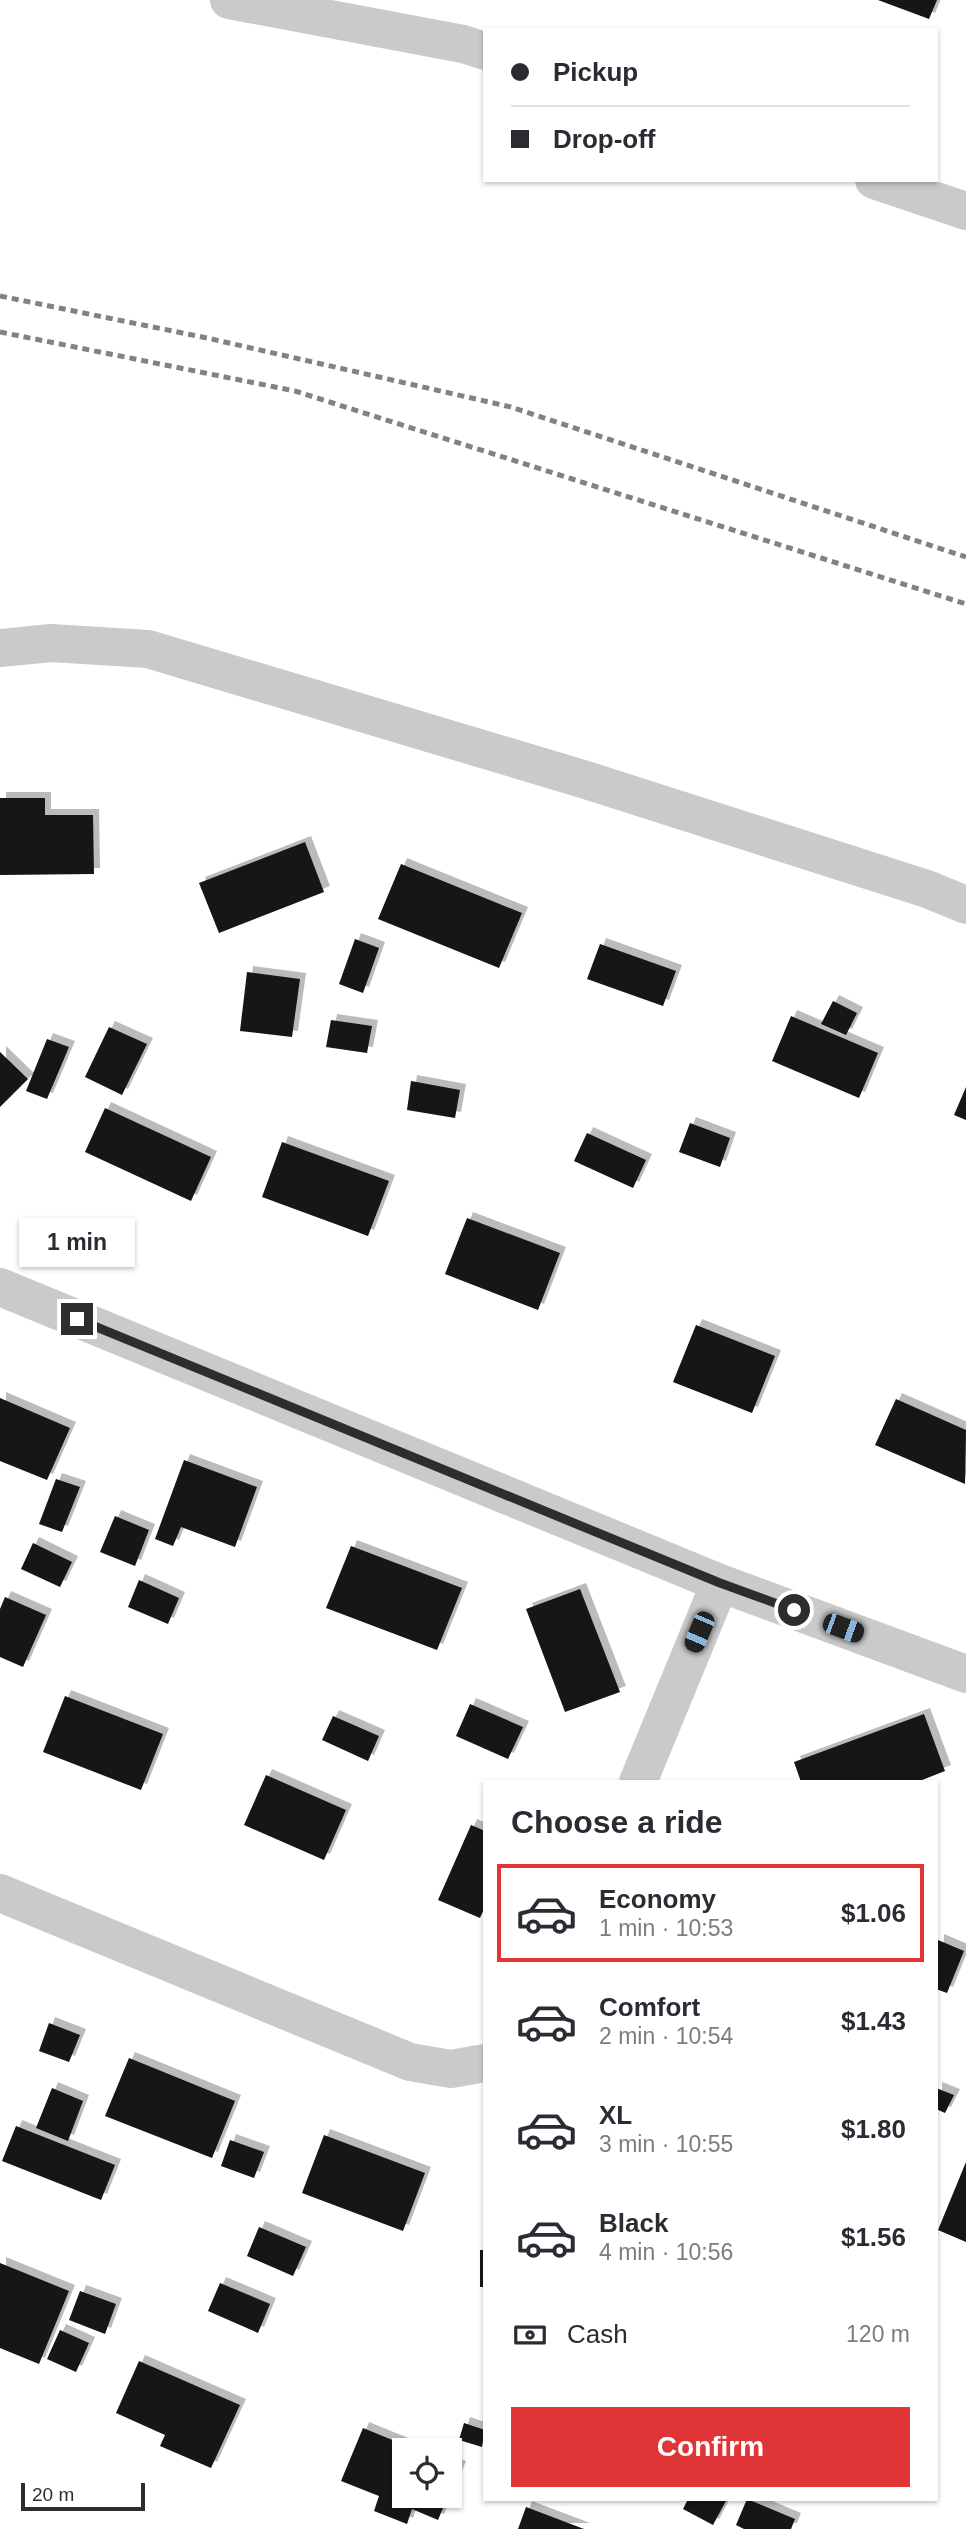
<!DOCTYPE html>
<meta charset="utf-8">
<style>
:root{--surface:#fff;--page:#f2f2f3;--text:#2b2b33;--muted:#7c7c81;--line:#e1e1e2;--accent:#df3537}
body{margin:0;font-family:Helvetica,sans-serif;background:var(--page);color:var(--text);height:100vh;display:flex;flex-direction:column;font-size:26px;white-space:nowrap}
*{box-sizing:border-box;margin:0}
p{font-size:23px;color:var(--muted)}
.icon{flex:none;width:38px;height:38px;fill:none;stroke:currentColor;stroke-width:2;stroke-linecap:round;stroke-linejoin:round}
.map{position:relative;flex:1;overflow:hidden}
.details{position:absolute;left:483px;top:1780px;width:455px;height:721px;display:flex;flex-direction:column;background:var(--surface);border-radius:0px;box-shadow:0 2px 5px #0004}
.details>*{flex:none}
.guide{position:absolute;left:483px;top:28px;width:455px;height:154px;border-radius:0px;box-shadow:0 2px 5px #0004;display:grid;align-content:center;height:154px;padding:0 28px;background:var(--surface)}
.fabs{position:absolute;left:392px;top:2438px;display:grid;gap:14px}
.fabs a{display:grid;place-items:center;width:70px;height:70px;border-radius:0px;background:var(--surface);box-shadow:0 2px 5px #0004;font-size:35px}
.scale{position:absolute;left:21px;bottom:18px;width:124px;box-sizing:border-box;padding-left:7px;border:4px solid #2d2d2d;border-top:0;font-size:19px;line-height:24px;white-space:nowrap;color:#2d2d2d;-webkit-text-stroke:5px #fff;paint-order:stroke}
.end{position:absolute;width:32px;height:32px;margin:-16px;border:9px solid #2d2d2d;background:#fff;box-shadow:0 0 0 4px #fff}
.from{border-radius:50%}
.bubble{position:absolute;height:49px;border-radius:0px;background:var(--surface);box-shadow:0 2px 5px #0004;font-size:23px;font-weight:700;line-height:49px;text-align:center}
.car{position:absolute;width:21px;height:42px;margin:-21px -10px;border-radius:9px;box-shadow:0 0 5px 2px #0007;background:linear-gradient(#222 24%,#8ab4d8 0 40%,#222 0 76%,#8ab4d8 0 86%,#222 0)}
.guide b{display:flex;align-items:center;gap:24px;height:66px;font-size:26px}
.guide b+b{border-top:2px solid var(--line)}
.guide i{width:18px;height:18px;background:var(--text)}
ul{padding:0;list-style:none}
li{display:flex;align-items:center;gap:21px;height:98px;margin:0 14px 10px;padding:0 14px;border:4px solid transparent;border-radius:0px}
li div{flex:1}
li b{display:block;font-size:26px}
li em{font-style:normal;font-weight:700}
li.current{border-color:var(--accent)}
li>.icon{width:63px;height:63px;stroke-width:1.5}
h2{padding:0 28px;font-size:32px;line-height:84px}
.pay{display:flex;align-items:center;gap:18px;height:77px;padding:0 28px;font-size:26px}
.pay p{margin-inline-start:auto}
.action{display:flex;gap:14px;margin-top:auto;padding:14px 28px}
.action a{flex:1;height:80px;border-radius:0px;background:var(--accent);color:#fff;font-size:28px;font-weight:700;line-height:80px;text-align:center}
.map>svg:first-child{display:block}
</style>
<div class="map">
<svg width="966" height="2529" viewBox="0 0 966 2529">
<defs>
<filter id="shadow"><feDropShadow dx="6" dy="-6" stdDeviation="0" flood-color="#0004"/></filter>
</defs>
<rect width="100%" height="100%" fill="#fff"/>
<!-- building -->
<path fill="#141414" filter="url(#shadow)" d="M878 0H937L929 19Z
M0 798H45V815H93L94 874 0 875Z
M305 842 324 892 219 933 199 883Z
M401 864 522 913 499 968 378 919Z
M355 939 379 948 363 993 339 984Z
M600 944 676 971 663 1006 587 979Z
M247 972 300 979 292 1037 240 1031Z
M833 1001 857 1013 846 1035 821 1024Z
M791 1016 878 1053 859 1098 772 1061Z
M331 1020 372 1026 367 1053 326 1047Z
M109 1027 147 1044 122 1095 85 1077Z
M47 1039 69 1047 47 1099 26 1091Z
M0 1052 28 1079 0 1107Z
M411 1081 460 1090 455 1118 407 1110Z
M966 1087V1120L954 1115Z
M105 1108 211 1157 191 1201 85 1152Z
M690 1123 730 1138 720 1167 679 1152Z
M587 1133 646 1160 633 1188 574 1161Z
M282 1142 389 1181 368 1236 262 1197Z
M467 1218 560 1253 538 1310 445 1274Z
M696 1325 775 1356 752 1413 673 1382Z
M0 1398 70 1428 47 1480 0 1461Z
M896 1399 966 1430 965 1484 875 1445Z
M184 1460 257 1487 235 1547 181 1527 173 1546 155 1539Z
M56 1479 80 1487 62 1532 39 1524Z
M115 1516 149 1530 135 1566 100 1552Z
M33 1543 72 1562 60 1587 21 1569Z
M351 1546 462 1588 437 1650 326 1608Z
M139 1580 179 1598 168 1624 128 1607Z
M580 1589 620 1692 565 1712 526 1609Z
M5 1597 46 1615 23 1667 0 1657V1609Z
M65 1696 163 1734 141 1790 43 1752Z
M470 1704 523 1727 508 1759 456 1736Z
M924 1714 945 1771 917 1782H801L794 1762Z
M333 1716 379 1736 368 1761 322 1740Z
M266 1775 346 1810 324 1860 244 1825Z
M471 1825 485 1831V1907L480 1918 438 1900Z
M938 1940 964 1951 947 1993 936 1989Z
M49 2023 80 2035 69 2062 39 2051Z
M129 2058 235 2101 212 2158 105 2116Z
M52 2088 83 2101 68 2141 36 2128Z
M936 2088 954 2095 945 2113 936 2109Z
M16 2126 115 2165 101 2200 2 2161Z
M324 2135 425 2173 403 2231 302 2193Z
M230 2140 264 2152 254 2178 221 2166Z
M966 2162V2242L938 2230Z
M259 2227 306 2247 293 2276 247 2256Z
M480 2250H485V2287H480Z
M0 2263 69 2291 39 2364 0 2348Z
M220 2283 270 2304 258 2333 208 2311Z
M80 2291 116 2304 105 2334 69 2320Z
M60 2330 89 2343 76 2372 47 2359Z
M139 2361 240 2405 211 2468 160 2446 165 2435 116 2413Z
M464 2423 485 2430 482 2447 459 2440Z
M363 2428 417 2450H404V2496H448L438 2520 412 2509 407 2524 374 2511 379 2496 341 2481Z
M450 2463 460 2467 450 2491Z
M688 2499H727L713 2525 683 2509Z
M747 2499 795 2519 791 2529H744L736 2525Z
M526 2507 584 2529H518Z"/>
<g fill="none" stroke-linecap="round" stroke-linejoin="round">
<!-- street -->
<path stroke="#cacaca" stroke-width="38" d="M229 0 463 44 485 51
M874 180 966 211
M0 648 51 643 148 649 586 780 927 889 966 905
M0 1287 720 1583 638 1782
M720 1583 966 1674
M0 1893 410 2062 451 2069 485 2063"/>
<!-- rail -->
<path stroke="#828282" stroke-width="5" stroke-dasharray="7 5" stroke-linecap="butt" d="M0 296 207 338 511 407 966 557
M0 332 295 391 966 604"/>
</g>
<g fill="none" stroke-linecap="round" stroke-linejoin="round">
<!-- route -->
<path stroke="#2d2d2d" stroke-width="9" d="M77 1319 720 1583 794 1610"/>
</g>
</svg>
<div class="fabs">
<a><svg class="icon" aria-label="locate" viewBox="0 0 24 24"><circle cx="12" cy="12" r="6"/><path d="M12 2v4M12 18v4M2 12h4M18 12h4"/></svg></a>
</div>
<div class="scale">20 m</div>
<i class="end from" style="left:794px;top:1610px"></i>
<i class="end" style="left:77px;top:1319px"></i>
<div class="bubble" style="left:19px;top:1218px;width:116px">1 min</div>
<i class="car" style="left:843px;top:1628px;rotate:110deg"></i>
<i class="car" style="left:699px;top:1632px;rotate:203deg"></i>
<div class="guide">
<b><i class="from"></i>Pickup</b>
<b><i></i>Drop-off</b>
</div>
<section class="details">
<h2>Choose a ride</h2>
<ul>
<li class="current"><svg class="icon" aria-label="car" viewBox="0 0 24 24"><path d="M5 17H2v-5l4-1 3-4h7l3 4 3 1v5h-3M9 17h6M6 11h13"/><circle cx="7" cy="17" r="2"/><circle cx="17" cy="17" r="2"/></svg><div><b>Economy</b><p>1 min · 10:53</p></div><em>$1.06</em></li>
<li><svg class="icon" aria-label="car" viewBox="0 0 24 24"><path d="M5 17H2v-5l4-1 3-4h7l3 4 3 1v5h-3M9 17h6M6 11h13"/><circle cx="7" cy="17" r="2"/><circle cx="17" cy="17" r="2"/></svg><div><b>Comfort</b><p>2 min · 10:54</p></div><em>$1.43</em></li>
<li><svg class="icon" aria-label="car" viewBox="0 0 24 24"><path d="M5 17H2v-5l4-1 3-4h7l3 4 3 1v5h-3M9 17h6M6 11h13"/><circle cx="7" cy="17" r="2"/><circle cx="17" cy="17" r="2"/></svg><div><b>XL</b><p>3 min · 10:55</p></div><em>$1.80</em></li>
<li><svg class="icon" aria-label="car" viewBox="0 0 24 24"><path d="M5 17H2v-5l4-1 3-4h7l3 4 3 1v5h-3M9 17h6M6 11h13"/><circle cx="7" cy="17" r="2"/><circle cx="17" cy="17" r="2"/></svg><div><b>Black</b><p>4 min · 10:56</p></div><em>$1.56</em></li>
</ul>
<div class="pay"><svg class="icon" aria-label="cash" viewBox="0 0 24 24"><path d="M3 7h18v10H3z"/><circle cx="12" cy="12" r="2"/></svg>Cash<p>120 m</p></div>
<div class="action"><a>Confirm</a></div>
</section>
</div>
